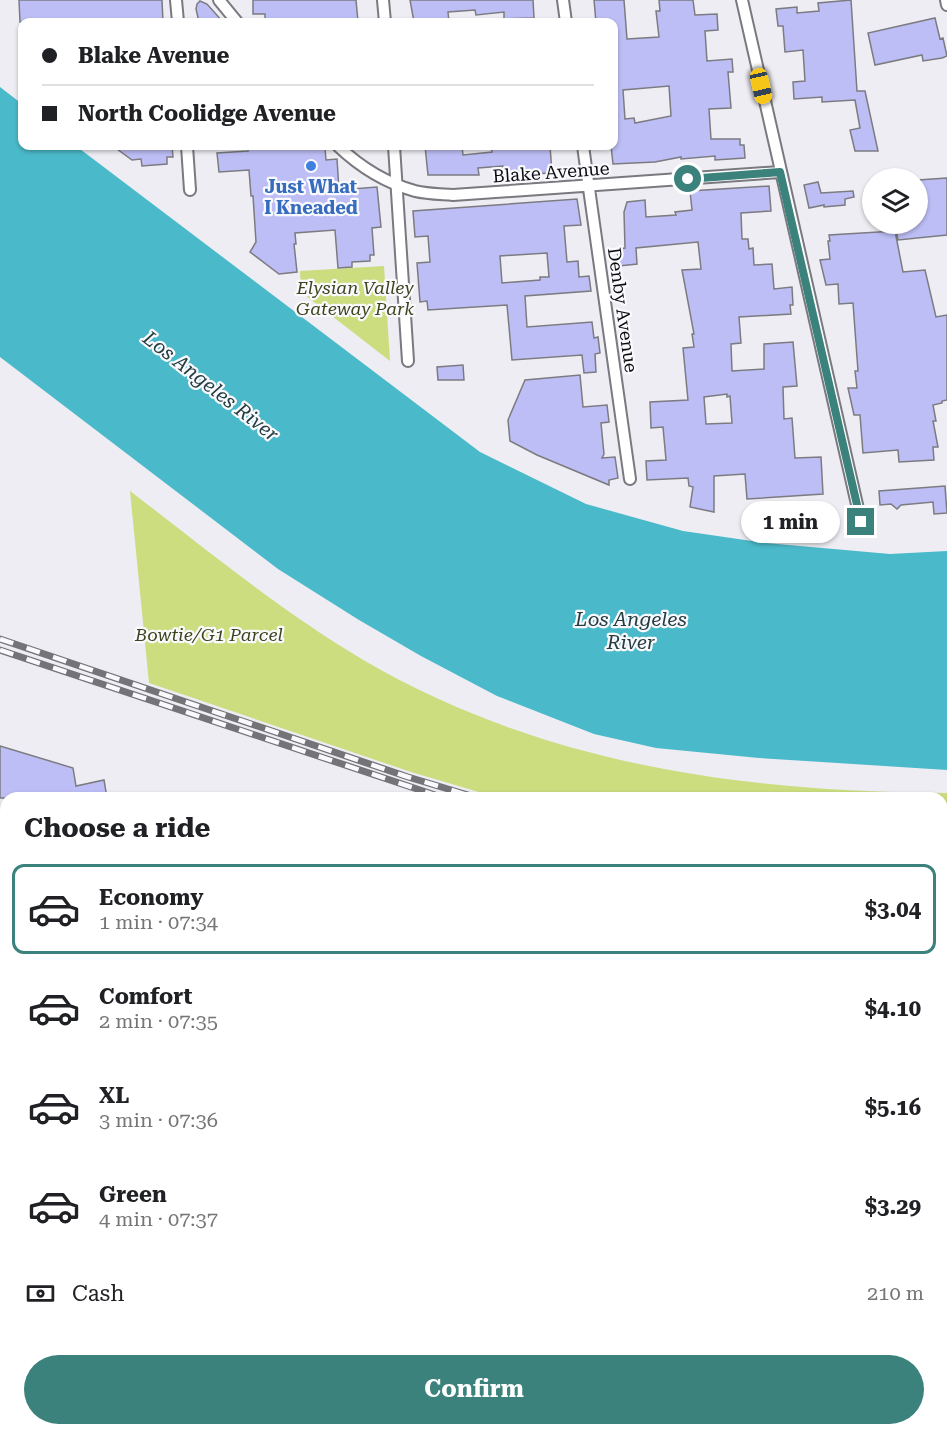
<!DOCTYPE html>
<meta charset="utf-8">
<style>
:root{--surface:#fff;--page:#f2f2f2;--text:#202124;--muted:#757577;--line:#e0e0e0;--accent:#3b827c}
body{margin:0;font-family:"Roboto Serif",serif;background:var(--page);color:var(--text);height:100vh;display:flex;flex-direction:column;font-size:22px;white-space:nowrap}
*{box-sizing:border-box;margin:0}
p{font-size:20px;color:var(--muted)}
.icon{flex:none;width:33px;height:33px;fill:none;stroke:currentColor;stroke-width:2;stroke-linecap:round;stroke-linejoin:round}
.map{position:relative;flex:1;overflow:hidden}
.side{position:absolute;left:0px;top:792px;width:948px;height:644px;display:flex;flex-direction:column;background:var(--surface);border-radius:18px 18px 0 0;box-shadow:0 2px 4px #0004}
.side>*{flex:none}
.hud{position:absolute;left:18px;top:18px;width:600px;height:132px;border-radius:12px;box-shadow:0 2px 4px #0004;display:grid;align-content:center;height:132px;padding:0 24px;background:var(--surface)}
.tools{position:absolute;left:862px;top:168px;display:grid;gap:12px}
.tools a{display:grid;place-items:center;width:66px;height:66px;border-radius:50%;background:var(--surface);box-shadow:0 2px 4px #0004;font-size:30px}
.end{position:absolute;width:27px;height:27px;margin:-14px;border:8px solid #3b827c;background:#fff;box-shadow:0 0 0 3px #fff}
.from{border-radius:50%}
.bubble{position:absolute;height:42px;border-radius:21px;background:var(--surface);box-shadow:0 2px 4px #0004;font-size:20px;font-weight:700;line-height:42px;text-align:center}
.car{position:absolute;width:18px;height:36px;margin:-18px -9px;border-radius:8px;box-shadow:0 0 4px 2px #0007;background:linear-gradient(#f5c518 24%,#345 0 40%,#f5c518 0 76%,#345 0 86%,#f5c518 0)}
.hud b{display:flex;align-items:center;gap:21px;height:57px;font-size:22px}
.hud b+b{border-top:2px solid var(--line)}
.hud i{width:15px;height:15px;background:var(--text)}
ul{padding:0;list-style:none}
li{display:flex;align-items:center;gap:18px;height:90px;margin:0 12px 9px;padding:0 12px;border:3px solid transparent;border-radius:12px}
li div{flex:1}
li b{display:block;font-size:22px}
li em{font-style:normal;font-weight:700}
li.active{border-color:var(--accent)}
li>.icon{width:54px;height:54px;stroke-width:1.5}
h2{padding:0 24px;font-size:27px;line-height:72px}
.pay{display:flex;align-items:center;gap:15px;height:66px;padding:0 24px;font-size:22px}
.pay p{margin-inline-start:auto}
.button{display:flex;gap:12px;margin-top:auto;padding:12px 24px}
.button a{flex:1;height:69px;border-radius:36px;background:var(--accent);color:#fff;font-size:24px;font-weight:700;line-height:69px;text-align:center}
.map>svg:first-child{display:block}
</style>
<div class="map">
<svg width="947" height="1435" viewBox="0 0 947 1435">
<rect width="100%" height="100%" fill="#ededf3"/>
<!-- green -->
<path fill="#cbdd7f" d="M384 266 390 361 301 292 300 271Z
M130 491C207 550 282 612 365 661 544 765 744 792 947 793V846H942V798H499L411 772 149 683Z
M6 977V1040C0 1020 0 998 6 977Z"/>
<!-- water -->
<path fill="#4abaca" d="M0 87 22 104V146H76L480 452 586 504 683 531 766 543 890 554 947 551V770L759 758 656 748 594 734 497 696 421 656 359 620 278 569 0 357Z"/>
<!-- building -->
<path fill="#bdbef5" stroke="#7b7b81" stroke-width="1.5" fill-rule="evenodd" d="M19 0H162L163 22H20Z
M253 0H356L358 22H265V14H253Z
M410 0H533L534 18 504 19V12L476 15 475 10 448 12 449 22H414Z
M594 0H624L627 39 659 37 656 11H660L659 0H693L695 15 717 14 718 30 705 31 707 61 732 59 733 72H728L731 108 709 109 711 139H740V145H744L745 158 715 160V156L681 159V157L655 162 613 164 611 146H614V22H596ZM669 86 671 116 635 123 634 118 625 119 623 90Z
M851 0 857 91H865L878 151H855L850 130 860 128 855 100 822 102V97L794 99 793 82 805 81 803 50 785 52 783 26H778L776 9 797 7V13L819 11 818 3Z
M200 1 207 4 223 22H199L196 9 197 4Z
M935 18 940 39 943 38 947 56 942 58 923 61 922 55 875 65 868 33Z
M113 146H172L173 157H167V164L142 166 141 159 132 160Z
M248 146H320V148H325L326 160 337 159 339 190 377 187 381 227 372 228 374 255H370V261L352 262V267L338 268 335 230 295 233 296 244H294L297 272 279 274 250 252 256 242 253 196H251L249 170 219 172 217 153 248 151Z
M425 146H462L463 155 492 152 491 146H550L552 173 503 175V166L478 168 479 175H428Z
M947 178V235L898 240 895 224H918V180Z
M818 182 821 193 853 191 854 197 845 199V205L824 207V205L809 208 804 185Z
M769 186 771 211 741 213 742 239H748L749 249 753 248 754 265 772 264 774 289 792 287 793 305H790L791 314 739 317 741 343 731 344 732 371 764 369V344L793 342 797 386 783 387 784 419 792 418 795 458 821 457 823 494 747 499 745 474 714 476V512L690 507 693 487 689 486 688 478 647 480 646 461 666 460 663 427 651 428 650 402 688 400 683 348 694 347 692 334H694L682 270 701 269 698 242 636 248 637 264 619 266 617 249 625 248 624 212 627 202 645 200 646 217 676 215 675 212 692 210 690 191ZM727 394V397L730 396 732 423 706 424 704 397Z
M577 199 581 225 564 226 567 262 578 261 579 277 589 276 591 291 525 296 527 327 592 322 594 338 598 337 600 353 595 354 596 372 584 373 582 355 512 360 507 305 428 310 427 301 420 302 417 263 430 262 428 236 415 237 413 211ZM547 253 549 277H540V280L502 283 500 256Z
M895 231 903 272 925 270 936 317 947 315V400L942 401V403L933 405 936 421H933L938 447H933L934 460 899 462 898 450 863 453 860 415H854L848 388H857L855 371H858L853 303 839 304 838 284 826 285 820 260 830 259 828 241H830L829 235Z
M463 365 464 380H438L437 367Z
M580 375 583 407 607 405 609 422 601 423 604 454 602 458 615 457 618 478 609 480V485L537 455 510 441 508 420 525 380Z
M945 486 947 513 934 514 933 502 901 505 897 509 891 504 880 505 879 491Z
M0 746 73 768 76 786 104 780 107 798H0Z"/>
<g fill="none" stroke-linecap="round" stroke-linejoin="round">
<!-- street casing -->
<g stroke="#79797f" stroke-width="14">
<path id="street" d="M176 0 178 22
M219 0 237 22
M383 0 385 22
M563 0 566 22
M742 0 861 522
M946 0 947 5
M187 146 190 190
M338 146C359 166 386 183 415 191 427 194 440 194 453 195L780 172
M394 146 408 361
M583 146 630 479
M942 1321H947"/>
</g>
<!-- secondary casing -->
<g stroke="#79797f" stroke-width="18">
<path id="secondary" d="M0 1349H6
M118 1430 120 1435
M292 1430 302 1435"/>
</g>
<!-- primary casing -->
<g stroke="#79797f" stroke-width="21">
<path id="primary" d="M0 1258 6 1259
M942 1289H947"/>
</g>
<!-- street -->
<use href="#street" stroke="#fff" stroke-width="10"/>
<!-- secondary -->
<use href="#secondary" stroke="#fff" stroke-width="15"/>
<!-- primary -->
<use href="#primary" stroke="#fff" stroke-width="18"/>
<!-- rail casing -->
<g stroke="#747478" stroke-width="7">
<path id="rail" d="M0 639 408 777 478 798
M0 650 444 798
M942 853H947
M942 863H947"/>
</g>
<!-- rail -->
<use href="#rail" stroke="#fafafe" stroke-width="4.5" stroke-dasharray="14" stroke-linecap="butt"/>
</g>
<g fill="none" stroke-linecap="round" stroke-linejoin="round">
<!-- route -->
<path stroke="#3b827c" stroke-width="8" d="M688 179 780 172 861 522"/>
</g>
<!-- markers -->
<circle fill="#3f7fe0" stroke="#fafafe" stroke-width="2" cx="311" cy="166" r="6"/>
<g text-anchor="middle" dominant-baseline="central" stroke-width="4.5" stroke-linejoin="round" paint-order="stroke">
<!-- street labels -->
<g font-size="18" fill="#0b0b0d" stroke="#fafafe">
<text transform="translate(551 172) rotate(-4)">Blake Avenue</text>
<text transform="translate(623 310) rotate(82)">Denby Avenue</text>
</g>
<!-- shop labels -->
<g font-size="18" font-weight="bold" fill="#366cbe" stroke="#fafafe">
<text x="311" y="186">Just What<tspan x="311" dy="21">I Kneaded</tspan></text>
</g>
<!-- park labels -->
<g font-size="18" font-style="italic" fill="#3c441b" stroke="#fafafe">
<text x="355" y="287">Elysian Valley<tspan x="355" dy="21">Gateway Park</tspan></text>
<text x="209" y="634">Bowtie/G1 Parcel</text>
</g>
<!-- water labels -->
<g font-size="20" font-style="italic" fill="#233d40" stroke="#fafafe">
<text transform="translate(211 386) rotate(38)">Los Angeles River</text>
<text x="631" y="619">Los Angeles<tspan x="631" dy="23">River</tspan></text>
</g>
</g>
</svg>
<div class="tools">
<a><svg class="icon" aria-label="layers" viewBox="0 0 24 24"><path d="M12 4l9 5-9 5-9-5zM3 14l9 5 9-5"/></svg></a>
</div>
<i class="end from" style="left:688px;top:179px"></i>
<i class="end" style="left:861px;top:522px"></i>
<div class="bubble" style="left:741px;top:501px;width:99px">1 min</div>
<i class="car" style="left:761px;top:86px;rotate:167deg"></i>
<div class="hud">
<b><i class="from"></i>Blake Avenue</b>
<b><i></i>North Coolidge Avenue</b>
</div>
<section class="side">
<h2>Choose a ride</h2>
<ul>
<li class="active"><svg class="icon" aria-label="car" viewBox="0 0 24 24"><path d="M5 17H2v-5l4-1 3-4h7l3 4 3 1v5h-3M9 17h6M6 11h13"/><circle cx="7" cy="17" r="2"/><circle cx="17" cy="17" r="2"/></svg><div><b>Economy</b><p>1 min · 07:34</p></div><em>$3.04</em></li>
<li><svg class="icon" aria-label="car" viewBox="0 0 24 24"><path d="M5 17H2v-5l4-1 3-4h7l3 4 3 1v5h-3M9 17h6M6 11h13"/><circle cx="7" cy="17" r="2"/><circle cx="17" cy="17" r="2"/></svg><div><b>Comfort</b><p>2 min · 07:35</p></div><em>$4.10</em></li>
<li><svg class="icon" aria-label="car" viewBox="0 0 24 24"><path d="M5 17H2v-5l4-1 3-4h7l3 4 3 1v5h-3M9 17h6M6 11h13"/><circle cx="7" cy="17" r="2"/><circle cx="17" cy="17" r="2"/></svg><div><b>XL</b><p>3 min · 07:36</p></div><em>$5.16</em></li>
<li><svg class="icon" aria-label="car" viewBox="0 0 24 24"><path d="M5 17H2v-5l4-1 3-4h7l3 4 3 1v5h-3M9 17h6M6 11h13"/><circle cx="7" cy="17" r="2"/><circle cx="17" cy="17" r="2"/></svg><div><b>Green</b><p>4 min · 07:37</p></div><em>$3.29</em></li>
</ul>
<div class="pay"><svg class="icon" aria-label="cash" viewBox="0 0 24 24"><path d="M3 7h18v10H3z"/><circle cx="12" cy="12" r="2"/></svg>Cash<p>210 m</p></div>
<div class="button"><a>Confirm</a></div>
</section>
</div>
